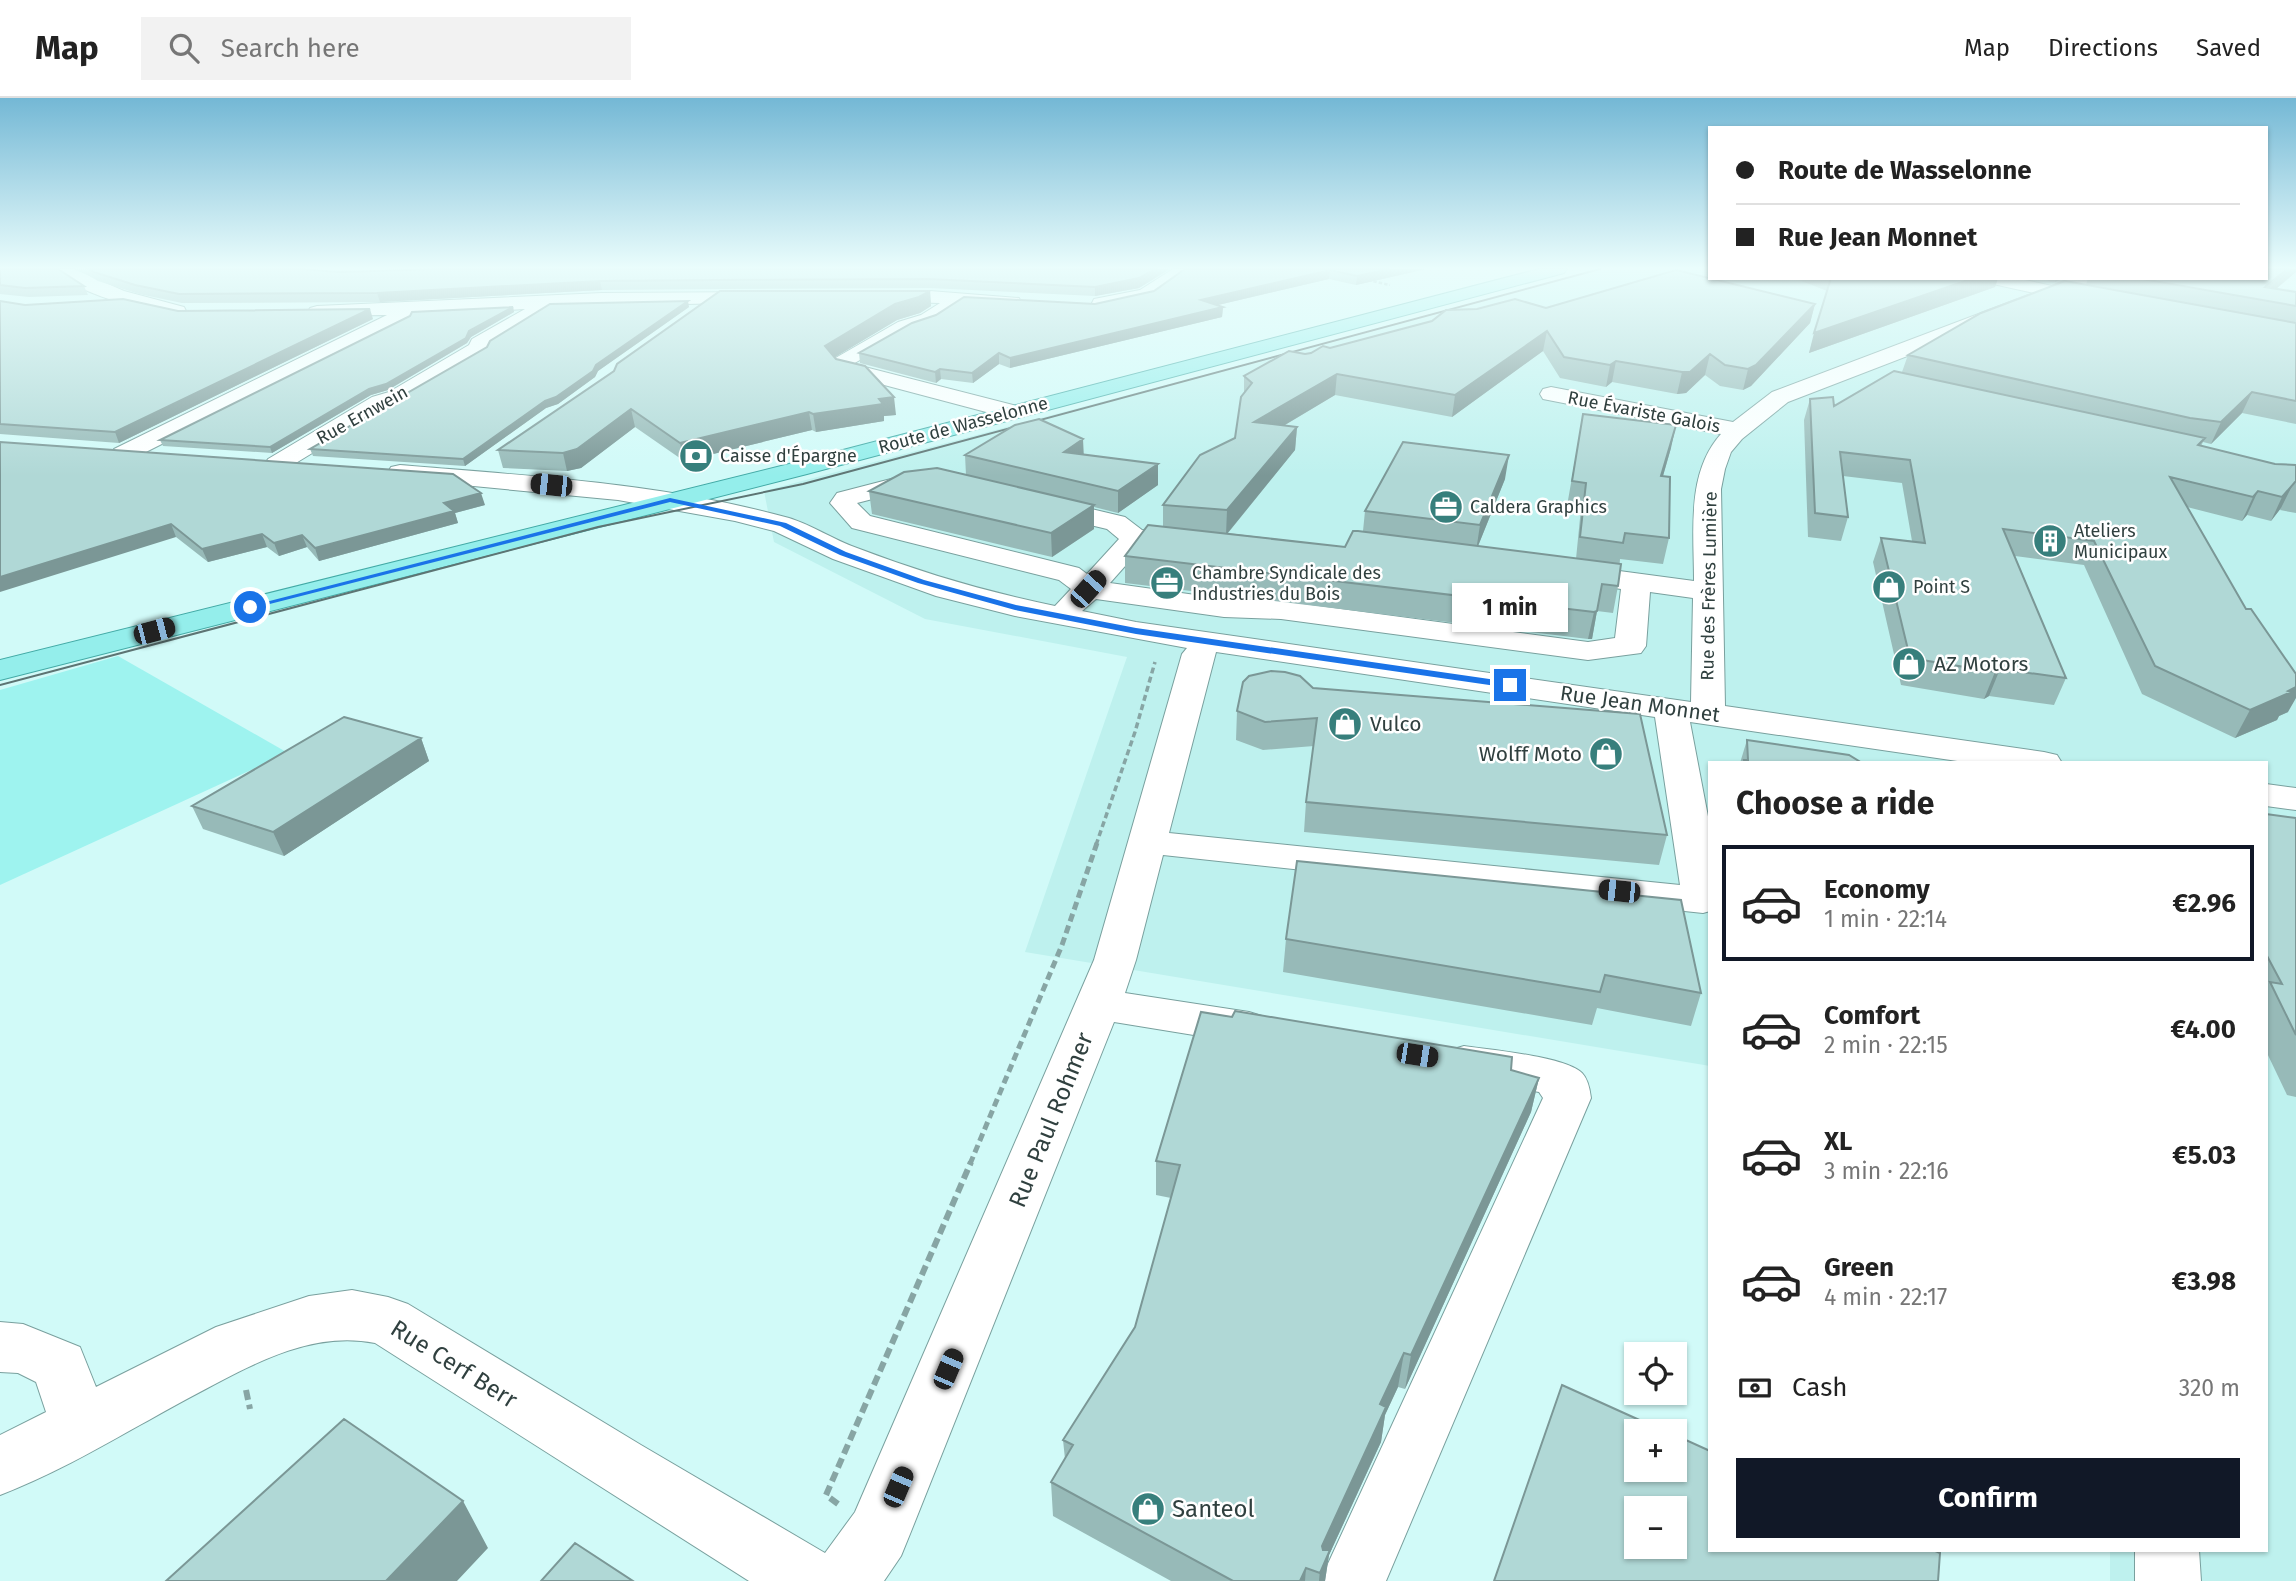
<!DOCTYPE html>
<meta charset="utf-8">
<style>
:root{--surface:#fff;--page:#f2f2f2;--text:#222;--muted:#767676;--line:#e0e0e0;--accent:#111827}
body{margin:0;font-family:"Fira Sans",sans-serif;background:var(--page);color:var(--text);height:100vh;display:flex;flex-direction:column;font-size:26px;white-space:nowrap}
*{box-sizing:border-box;margin:0}
p{font-size:23px;color:var(--muted)}
.icon{flex:none;width:38px;height:38px;fill:none;stroke:currentColor;stroke-width:2;stroke-linecap:round;stroke-linejoin:round}
.map{position:relative;flex:1;overflow:hidden}
.panel{position:absolute;left:1708px;top:663px;width:560px;height:791px;display:flex;flex-direction:column;background:var(--surface);border-radius:0px;box-shadow:0 2px 5px #0004}
.panel>*{flex:none}
.hud{position:absolute;left:1708px;top:28px;width:560px;height:154px;border-radius:0px;box-shadow:0 2px 5px #0004;display:grid;align-content:center;height:154px;padding:0 28px;background:var(--surface)}
.fabs{position:absolute;left:1624px;top:1244px;display:grid;gap:14px}
.fabs a{display:grid;place-items:center;width:63px;height:63px;border-radius:0px;background:var(--surface);box-shadow:0 2px 5px #0004;font-size:35px}
.end{position:absolute;width:32px;height:32px;margin:-16px;border:9px solid #1a73e8;background:#fff;box-shadow:0 0 0 4px #fff}
.from{border-radius:50%}
.bubble{position:absolute;height:49px;border-radius:0px;background:var(--surface);box-shadow:0 2px 5px #0004;font-size:23px;font-weight:700;line-height:49px;text-align:center}
.car{position:absolute;width:21px;height:42px;margin:-21px -10px;border-radius:9px;box-shadow:0 0 5px 2px #0007;background:linear-gradient(#222 24%,#8ab4d8 0 40%,#222 0 76%,#8ab4d8 0 86%,#222 0)}
.hud b{display:flex;align-items:center;gap:24px;height:66px;font-size:26px}
.hud b+b{border-top:2px solid var(--line)}
.hud i{width:18px;height:18px;background:var(--text)}
ul{padding:0;list-style:none}
li{display:flex;align-items:center;gap:21px;height:116px;margin:0 14px 10px;padding:0 14px;border:4px solid transparent;border-radius:0px}
li div{flex:1}
li b{display:block;font-size:26px}
li em{font-style:normal;font-weight:700}
li.current{border-color:var(--accent)}
li>.icon{width:63px;height:63px;stroke-width:1.5}
h2{padding:0 28px;font-size:32px;line-height:84px}
.pay{display:flex;align-items:center;gap:18px;height:77px;padding:0 28px;font-size:26px}
.pay p{margin-inline-start:auto}
.cta{display:flex;gap:14px;margin-top:auto;padding:14px 28px}
.cta a{flex:1;height:80px;border-radius:0px;background:var(--accent);color:#fff;font-size:28px;font-weight:700;line-height:80px;text-align:center}
header{display:flex;align-items:center;gap:42px;box-sizing:border-box;height:98px;padding:0 35px;background:var(--surface);border-bottom:2px solid var(--line)}
header strong{font-size:33px}
nav{display:flex;gap:38px;margin-inline-start:auto;font-size:24px}
.search{width:490px;height:63px;background:var(--page);display:flex;align-items:center;gap:18px;box-sizing:border-box;padding:0 24px;border-radius:0px;color:var(--muted);font-size:26px}
.map>svg:first-child{display:block}
</style>
<header>
<strong>Map</strong>
<div class="search"><svg class="icon" aria-label="search" viewBox="0 0 24 24"><circle cx="10" cy="10" r="6"/><path d="M15 15l6 6"/></svg>Search here</div>
<nav><a>Map</a><a>Directions</a><a>Saved</a></nav>
</header>
<div class="map">
<svg width="2296" height="1483" viewBox="0 0 2296 1483">
<rect width="100%" height="100%" fill="#d1faf8"/>
<!-- built -->
<path fill="#bef1ee" d="M1605 171H1710V180H2194L2296 192V1483H2110V1453L2266 1452V665H1710V968L1025 854 1127 559 925 521 774 444 764 393Z"/>
<!-- green -->
<path fill="#9ef3ef" d="M118 558 288 655 0 787V592Z"/>
<g fill="none" stroke-linecap="round" stroke-linejoin="round">
<!-- minor casing -->
<g stroke="#79a09e" stroke-width="2">
<path id="minor" d="M53 171H74L124 193 184 209 186 213 177 219C146 212 74 196 53 171Z
M1173 171H1193L1152 200 1101 211 1092 205 1094 201 1140 192Z
M1981 180H2017L2052 188 2071 180H2097L2063 198 1788 304 1742 341 1731 354 1725 371 1721 391 1725 608 2044 654 2057 657 2062 665H1971L1690 624 1710 729V813L1703 815 1163 757 1136 862 1125 895 1249 914 1265 919 1272 930 1265 941 1249 946 1114 924 910 1436 901 1458 884 1483H749L375 1245C307 1231 243 1272 185 1302 124 1335 65 1372 0 1397V1337L46 1314 36 1284 18 1275 0 1274V1224L23 1226 80 1249 96 1289 216 1229 309 1198 352 1192 388 1199 408 1206 641 1347 825 1455 855 1414 1094 862 1182 556 1187 550 1015 518 936 498 833 461 774 433 735 423 618 402 400 381 391 379 388 374 391 369 400 367C530 378 662 385 789 420 812 427 834 442 857 450 922 475 987 494 1055 508L1071 491 1059 482 852 430 830 405 837 395 918 374 927 377 931 382 927 387 857 405 870 418 1079 470 1087 476 1119 441 1107 431 1036 414 1032 408 1036 402 1045 400 1125 419 1142 432 1200 439 1204 445 1200 451 1190 453 1142 449 1110 485 1224 501 1281 503 1588 544 1615 540 1621 491 1557 481 1553 475 1557 469 1567 466 1694 483C1694 433 1686 375 1721 336L1543 301 1540 296 1543 291 1551 289 1733 324 1772 294 2034 195 1984 184ZM1650 494 1693 500 1691 604 1136 524 1082 513 1096 501 1224 519 1281 521 1588 562 1641 555 1646 548ZM1216 554 1655 619 1680 787 1169 735Z
M877 193H930L1019 200 1021 204 1019 208 1012 210 963 207 935 225 912 232 853 266 1021 309 1024 314 1021 319H1005L839 275 829 266 832 262 898 224 921 217 940 205 871 203 868 199 871 195Z
M764 194 773 200 771 204 551 209 490 247 487 253 405 304 388 309 286 371 277 373 268 371 265 366 268 361 372 299 389 294 469 247 472 241 525 211 412 217 410 221 132 361 123 363 114 361 111 356 114 351 387 217 310 218 308 214 310 210 317 208 602 195Z
M2266 686 2296 690V712L2266 708Z
M1464 948C1490 952 1564 958 1582 975 1588 981 1590 992 1591 1000L1386 1483H1320L1543 1000 1539 994 1447 977 1441 965 1447 953Z
M2135 1452H2199L2201 1483H2135Z"/>
</g>
<!-- major casing -->
<g stroke="#43aaa6" stroke-width="2">
<path id="major" d="M1539 171H1567L1564 175 807 376 0 582V562L789 366Z"/>
</g>
<!-- path-far3 -->
<path stroke="#87a5a4" stroke-width="2.5" stroke-dasharray="3.5 2" stroke-linecap="butt" d="M1368 182 1390 187"/>
<!-- path-far2 -->
<path stroke="#87a5a4" stroke-width="3.5" stroke-dasharray="6 3.5" stroke-linecap="butt" d="M1096 747 1135 634 1155 564"/>
<!-- path-far1 -->
<path stroke="#87a5a4" stroke-width="5" stroke-dasharray="8 4.5" stroke-linecap="butt" d="M970 1066 1062 847 1097 745"/>
<!-- path -->
<path stroke="#87a5a4" stroke-width="6" stroke-dasharray="10 5" stroke-linecap="butt" d="M246 1292 250 1311
M838 1406 826 1397 971 1064"/>
<!-- minor -->
<use href="#minor" fill="#fff" fill-rule="evenodd"/>
<!-- major -->
<use href="#major" fill="#94eeeb" fill-rule="evenodd"/>
<!-- tram -->
<path stroke="#5d7473" stroke-width="2" d="M0 587 598 429 803 386 1600 171"/>
</g>
<!-- wall -->
<path fill="#97bab8" d="M0 171 84 188 88 197 29 199 0 196Z
M77 171H301L339 174 1170 171 1139 190 1095 198 930 190 718 191 602 192 380 204 182 205 139 196 98 183Z
M1185 171H1426L1356 187 1329 181 1218 207 1223 209 1222 219 1010 270 999 266 973 285 941 281 936 285 860 265 859 255 1095 206 1154 193Z
M2296 171V174L2276 191 2296 194V326L2242 315 2211 346 2203 344 2201 348 2275 366 2296 367V415L2280 412 2281 410 2271 423 2247 417 2242 423 2187 409 2288 614 2279 618 2277 622 2235 640 2142 596 2084 467 2015 458 2066 580 2054 607 1989 598 1984 601 1901 587 1873 464 1881 440 1912 443 1902 385 1843 378 1848 419 1841 443 1808 439 1804 322 1810 301 1834 308 1902 274 1908 257 2086 187 2088 180H2266Z
M1794 180H1998L1995 189 1809 255 1827 193Z
M2047 180H2064L2055 184 2048 183Z
M930 193 931 208 920 215 897 222 835 259 896 317 884 318V323L816 334 812 332 684 363 635 329 581 370 567 373 503 370 498 352 614 273Z
M0 203 25 207 373 221 119 345 0 336Z
M1815 206 1810 225 1751 288 1743 292 1720 288 1705 277 1686 295 1677 296 1612 284 1606 289 1560 280 1543 253 1452 319 1335 297 1285 327 1297 329 1295 352 1228 435 1345 449 1363 433 1365 413 1505 381 1478 448 1576 461 1581 410 1567 408 1583 316 1671 350 1663 378 1669 440 1663 466 1620 461 1618 488 1613 515 1597 513 1592 541H1588L1125 485V458L1163 428V407L1235 340 1244 296V278L1305 256 1330 250 1546 210Z
M513 209 514 214 471 239 467 245 388 292 371 297 272 355 163 348 160 342Z
M689 209 598 273 595 279 558 306 546 310 465 368 313 358 310 351Z
M0 344 485 407 455 415 458 425 319 463 307 449 279 458 267 449 208 464 176 439Z
M965 357H1084L1158 387 1118 415 1094 409V431L1052 459 872 416 869 393 966 377Z
M1313 590 1667 737 1659 767 1304 734 1306 704 1314 648 1263 652 1236 642 1237 613Z
M421 640 429 663 284 758 203 731 192 708Z
M1747 642 1862 665H1740Z
M2266 716 2296 720V999L2287 997 2266 953Z
M1297 763 1701 895 1691 928 1597 910 1592 927 1283 874 1286 841Z
M1511 972 1539 980 1531 1014 1405 1291 1398 1289 1385 1317 1381 1344 1329 1457 1325 1483H1171L1053 1418 1051 1384 1065 1361 1063 1342 1135 1229 1171 1100 1156 1097V1063Z"/>
<!-- shaded-wall -->
<path fill="#7b9796" d="M1155 171H1170L1139 190 1095 198V189Z
M1389 171H1426L1356 187 1357 178Z
M2287 171H2296V174L2263 202 2265 189Z
M1330 172 1329 181 1201 211V202Z
M1974 180H1998L1995 189 1809 255 1814 235Z
M2056 180H2064L2055 184Z
M600 183 602 192 380 204 377 195Z
M930 193 931 208 920 215 897 222 827 264 825 248 895 206Z
M688 203 689 209 598 273 595 279 558 306 546 310 465 368 463 361 596 267Z
M1815 206 1810 225 1751 288 1743 292 1748 271Z
M513 209 514 214 471 239 467 245 388 292 371 297 272 355 270 349 369 291Z
M1223 209 1222 219 1010 270V260Z
M370 211 373 221 119 345 115 334Z
M1547 233 1543 253 1452 319 1455 297Z
M999 255V266L973 285 972 275Z
M1710 256 1705 277 1686 295 1677 296 1682 274Z
M1616 263 1612 284 1606 289 1610 267Z
M940 271 941 281 936 285 935 274Z
M1337 276 1335 297 1253 346 1254 324Z
M2252 294 2242 315 2211 346 2221 324Z
M894 299 896 317 884 318V323L816 334 813 316 879 301Z
M631 311 635 329 581 370 567 373 563 355Z
M809 314 812 332 684 363 680 345Z
M1676 327 1671 350 1656 402 1661 378Z
M1297 329 1295 352 1226 437 1227 412Z
M1083 341 1084 361 1064 354Z
M1509 357 1505 381 1476 453 1480 427Z
M1158 366V387L1118 415V393Z
M2292 388 2281 410 2271 423 2282 399Z
M2258 393 2247 417 2242 423 2253 399Z
M481 395 485 407 455 415 458 425 319 463 315 450 444 405Z
M1094 407V431L1052 459 1051 435Z
M171 426 176 439 0 494V479Z
M262 436 267 449 208 464 202 451Z
M302 437 307 449 279 458 274 445Z
M1597 513 1592 541H1588L1594 514Z
M2000 571 1989 598 1984 601 1995 574Z
M2296 589V600L2288 614 2279 618 2277 622 2235 640 2250 612Z
M421 640 429 663 284 758 273 734Z
M1539 980 1531 1014 1405 1291 1411 1257Z
M1404 1255 1398 1289 1385 1317 1381 1344 1329 1457 1325 1483H1319L1322 1448 1380 1306Z
M463 1403 488 1450 457 1483H386Z
M1306 1470 1305 1483H1300Z"/>
<!-- building -->
<path fill="#b0d8d6" stroke="#7b9796" stroke-width="2" fill-rule="evenodd" d="M0 171H58L84 188 25 190 0 187Z
M89 171H301L339 174 439 171H1155L1139 180 1095 189 929 181 716 182 600 183 377 195 179 196 135 187 94 174Z
M1185 171H1389L1357 178 1330 172 1201 202 1223 209 1010 260 999 255 972 275 940 271 935 274 859 255 912 225 936 217 964 199 1095 206 1154 193Z
M2266 171H2287L2265 189 2296 194V208L2137 180H2266Z
M1676 172 1815 206 1756 267 1748 271 1725 267 1710 256 1690 274H1682L1616 263 1610 267 1564 259 1547 233 1455 297 1337 276 1254 324 1297 329 1227 412 1163 407 1200 357 1235 340 1241 299 1252 285 1244 278 1289 253 1305 256 1311 255 1323 248 1330 250 1432 223 1446 212 1477 211 1515 201 1546 210Z
M1831 180H1974L1814 235Z
M2065 183 2296 225V303L2252 294 2221 324 2190 320 1908 257 1981 215Z
M720 193H930L919 199 895 206 825 248 836 261 865 268 894 299 879 301 883 306 813 316 809 314 680 345 631 311 577 351 563 355 498 352 614 273 617 266Z
M123 201 178 213 370 211 115 334 0 326V203L25 207Z
M688 203 596 267 593 273 556 299 545 303 463 361 310 351 487 249 490 243 550 206Z
M513 209 469 233 466 240 386 286 369 291 270 349 160 342 410 218 412 214Z
M1894 273 2205 340 2198 347 2275 366 2296 367V383L2282 399 2258 393 2253 399 2170 379 2246 511H2251L2296 576V589L2288 593 2291 594 2250 612 2155 568 2094 443 2003 431 2066 580 2000 571 1995 574 1910 560 1881 440 1925 445 1910 362 1840 354 1848 419 1815 415 1810 301 1833 299 1834 308Z
M1583 316 1676 327 1661 378 1670 379 1669 440 1625 435 1623 445 1580 439 1586 385 1572 383Z
M1039 321 1083 341 1064 354 1158 366 1118 393 965 357 1015 327Z
M0 344 453 376 481 395 444 405 454 413 315 450 302 437 274 445 262 436 202 451 171 426 0 479Z
M1403 344 1509 357 1480 427 1365 413Z
M937 370 1094 407 1051 435 869 393 904 374Z
M1148 427 1345 449 1353 433H1358L1621 466 1618 488 1602 486 1597 513 1594 514 1125 458Z
M1271 573 1285 574 1300 578 1313 590 1640 616 1667 737 1306 704 1317 620 1265 624 1237 613 1243 584 1249 578Z
M344 619 421 640 273 734 192 708Z
M1747 642 1849 657 1862 665H1745L1744 662H1748Z
M2266 716 2296 720V937L2270 884 2282 886 2266 856Z
M1297 763 1681 802 1701 895 1605 877 1600 894 1286 841Z
M1235 913 1512 959 1511 972 1539 980 1411 1257 1404 1255 1380 1306 1386 1309 1322 1448 1323 1452H1330L1320 1475 1306 1470 1300 1483H1233L1051 1384 1073 1347 1063 1342 1135 1229 1180 1067 1156 1063 1201 914 1232 919Z
M1562 1287 1666 1334H1636V1372H1675V1337L1710 1353V1452H1933L1940 1455 1938 1483H1494ZM1636 1410H1675V1449H1636Z
M344 1321 463 1403 386 1483H166Z
M575 1445 633 1483H541Z"/>
<!-- sky -->
<linearGradient id="sky" x2="0" y2="1"><stop stop-color="#74b8d5"/><stop offset="0.45" stop-color="#eafdfc"/><stop offset="1" stop-color="#eafdfc" stop-opacity="0"/></linearGradient>
<rect width="2296" height="378" fill="url(#sky)"/>
<!-- route -->
<path fill="#1a73e8" d="M670 400 786 425 846 454 924 482 1016 507 1136 530 1510 584 1515 587 1510 590 1136 536 1015 512 918 485 840 457 780 428 670 404 250 511 246 509Z"/>
<!-- icons -->
<defs>
<g id="bank-disc" transform="scale(1.75)"><circle r="9.5" fill="#377f7c" stroke="#fff"/><path d="M-6-4H6V4H-6ZM0-2.3a2.3 2.3 0 1 0 0 4.6a2.3 2.3 0 1 0 0-4.6Z" fill="#fff"/></g>
<g id="office-disc" transform="scale(1.75)"><circle r="9.5" fill="#377f7c" stroke="#fff"/><path d="M-6-3h4V-5.5h4V-3h4V5H-6ZM-1-4.5V-3h2v-1.5ZM-6 0V1H6V0Z" fill="#fff"/></g>
<g id="building-disc" transform="scale(1.75)"><circle r="9.5" fill="#377f7c" stroke="#fff"/><path d="M-4-6H4V6H1V3H-1V6H-4ZM-2.5-4.3h1.7v1.8h-1.7ZM.8-4.3h1.7v1.8H.8ZM-2.5-1h1.7V.8h-1.7ZM.8-1h1.7V.8H.8Z" fill="#fff"/></g>
<g id="shop-disc" transform="scale(1.75)"><circle r="9.5" fill="#377f7c" stroke="#fff"/><path d="M-5-2.5h2.3a2.7 3.5 0 0 1 5.4 0H5L5.5 6h-11ZM-1.5-2.5h3a1.5 2.3 0 0 0-3 0Z" fill="#fff"/></g>
</defs>
<g fill-rule="evenodd">
<use href="#bank-disc" x="696" y="358"/>
<use href="#office-disc" x="1446" y="409"/>
<use href="#building-disc" x="2050" y="443"/>
<use href="#office-disc" x="1167" y="485"/>
<use href="#shop-disc" x="1889" y="489"/>
<use href="#shop-disc" x="1909" y="566"/>
<use href="#shop-disc" x="1345" y="626"/>
<use href="#shop-disc" x="1606" y="656"/>
<use href="#shop-disc" x="1148" y="1411"/>
</g>
<g text-anchor="middle" dominant-baseline="central" stroke-width="5" stroke-linejoin="round" paint-order="stroke">
<!-- far-street labels -->
<g font-size="18" fill="#30403f" stroke="#fff">
<text transform="translate(1644 314) rotate(11)">Rue Évariste Galois</text>
<text transform="translate(362 317) rotate(-29)">Rue Ernwein</text>
<text transform="translate(963 327) rotate(-15)">Route de Wasselonne</text>
<text transform="translate(1709 488) rotate(-89)">Rue des Frères Lumière</text>
</g>
<!-- far-poi labels -->
<g font-size="18" fill="#30403f" stroke="#fff" text-anchor="start">
<text x="720" y="358">Caisse d'Épargne</text>
<text x="1470" y="409">Caldera Graphics</text>
<text x="2074" y="433">Ateliers<tspan x="2074" dy="21">Municipaux</tspan></text>
<text x="1192" y="475">Chambre Syndicale des<tspan x="1192" dy="21">Industries du Bois</tspan></text>
<text x="1913" y="489">Point S</text>
</g>
<!-- poi labels -->
<g font-size="21" fill="#30403f" stroke="#fff" text-anchor="start">
<text x="1934" y="566">AZ Motors</text>
<text x="1370" y="626">Vulco</text>
<text x="1582" y="656" text-anchor="end">Wolff Moto</text>
</g>
<!-- street labels -->
<g font-size="21" fill="#30403f" stroke="#fff">
<text transform="translate(1640 606) rotate(8)">Rue Jean Monnet</text>
</g>
<!-- near-street labels -->
<g font-size="24" fill="#30403f" stroke="#fff">
<text transform="translate(1051 1022) rotate(-68)">Rue Paul Rohmer</text>
<text transform="translate(454 1266) rotate(32)">Rue Cerf Berr</text>
</g>
<!-- near-poi labels -->
<g font-size="24" fill="#30403f" stroke="#fff" text-anchor="start">
<text x="1172" y="1411">Santeol</text>
</g>
</g>
</svg>
<div class="fabs">
<a><svg class="icon" aria-label="locate" viewBox="0 0 24 24"><circle cx="12" cy="12" r="6"/><path d="M12 2v4M12 18v4M2 12h4M18 12h4"/></svg></a>
<a>+</a>
<a>−</a>
</div>
<i class="end from" style="left:250px;top:509px"></i>
<i class="end" style="left:1510px;top:587px"></i>
<div class="bubble" style="left:1452px;top:485px;width:116px">1 min</div>
<i class="car" style="left:551px;top:387px;rotate:276deg"></i>
<i class="car" style="left:1088px;top:491px;rotate:42deg"></i>
<i class="car" style="left:154px;top:533px;rotate:75deg"></i>
<i class="car" style="left:1619px;top:793px;rotate:276deg"></i>
<i class="car" style="left:1417px;top:957px;rotate:99deg"></i>
<i class="car" style="left:948px;top:1271px;rotate:23deg"></i>
<i class="car" style="left:898px;top:1389px;rotate:23deg"></i>
<div class="hud">
<b><i class="from"></i>Route de Wasselonne</b>
<b><i></i>Rue Jean Monnet</b>
</div>
<section class="panel">
<h2>Choose a ride</h2>
<ul>
<li class="current"><svg class="icon" aria-label="car" viewBox="0 0 24 24"><path d="M5 17H2v-5l4-1 3-4h7l3 4 3 1v5h-3M9 17h6M6 11h13"/><circle cx="7" cy="17" r="2"/><circle cx="17" cy="17" r="2"/></svg><div><b>Economy</b><p>1 min · 22:14</p></div><em>€2.96</em></li>
<li><svg class="icon" aria-label="car" viewBox="0 0 24 24"><path d="M5 17H2v-5l4-1 3-4h7l3 4 3 1v5h-3M9 17h6M6 11h13"/><circle cx="7" cy="17" r="2"/><circle cx="17" cy="17" r="2"/></svg><div><b>Comfort</b><p>2 min · 22:15</p></div><em>€4.00</em></li>
<li><svg class="icon" aria-label="car" viewBox="0 0 24 24"><path d="M5 17H2v-5l4-1 3-4h7l3 4 3 1v5h-3M9 17h6M6 11h13"/><circle cx="7" cy="17" r="2"/><circle cx="17" cy="17" r="2"/></svg><div><b>XL</b><p>3 min · 22:16</p></div><em>€5.03</em></li>
<li><svg class="icon" aria-label="car" viewBox="0 0 24 24"><path d="M5 17H2v-5l4-1 3-4h7l3 4 3 1v5h-3M9 17h6M6 11h13"/><circle cx="7" cy="17" r="2"/><circle cx="17" cy="17" r="2"/></svg><div><b>Green</b><p>4 min · 22:17</p></div><em>€3.98</em></li>
</ul>
<div class="pay"><svg class="icon" aria-label="cash" viewBox="0 0 24 24"><path d="M3 7h18v10H3z"/><circle cx="12" cy="12" r="2"/></svg>Cash<p>320 m</p></div>
<div class="cta"><a>Confirm</a></div>
</section>
</div>
